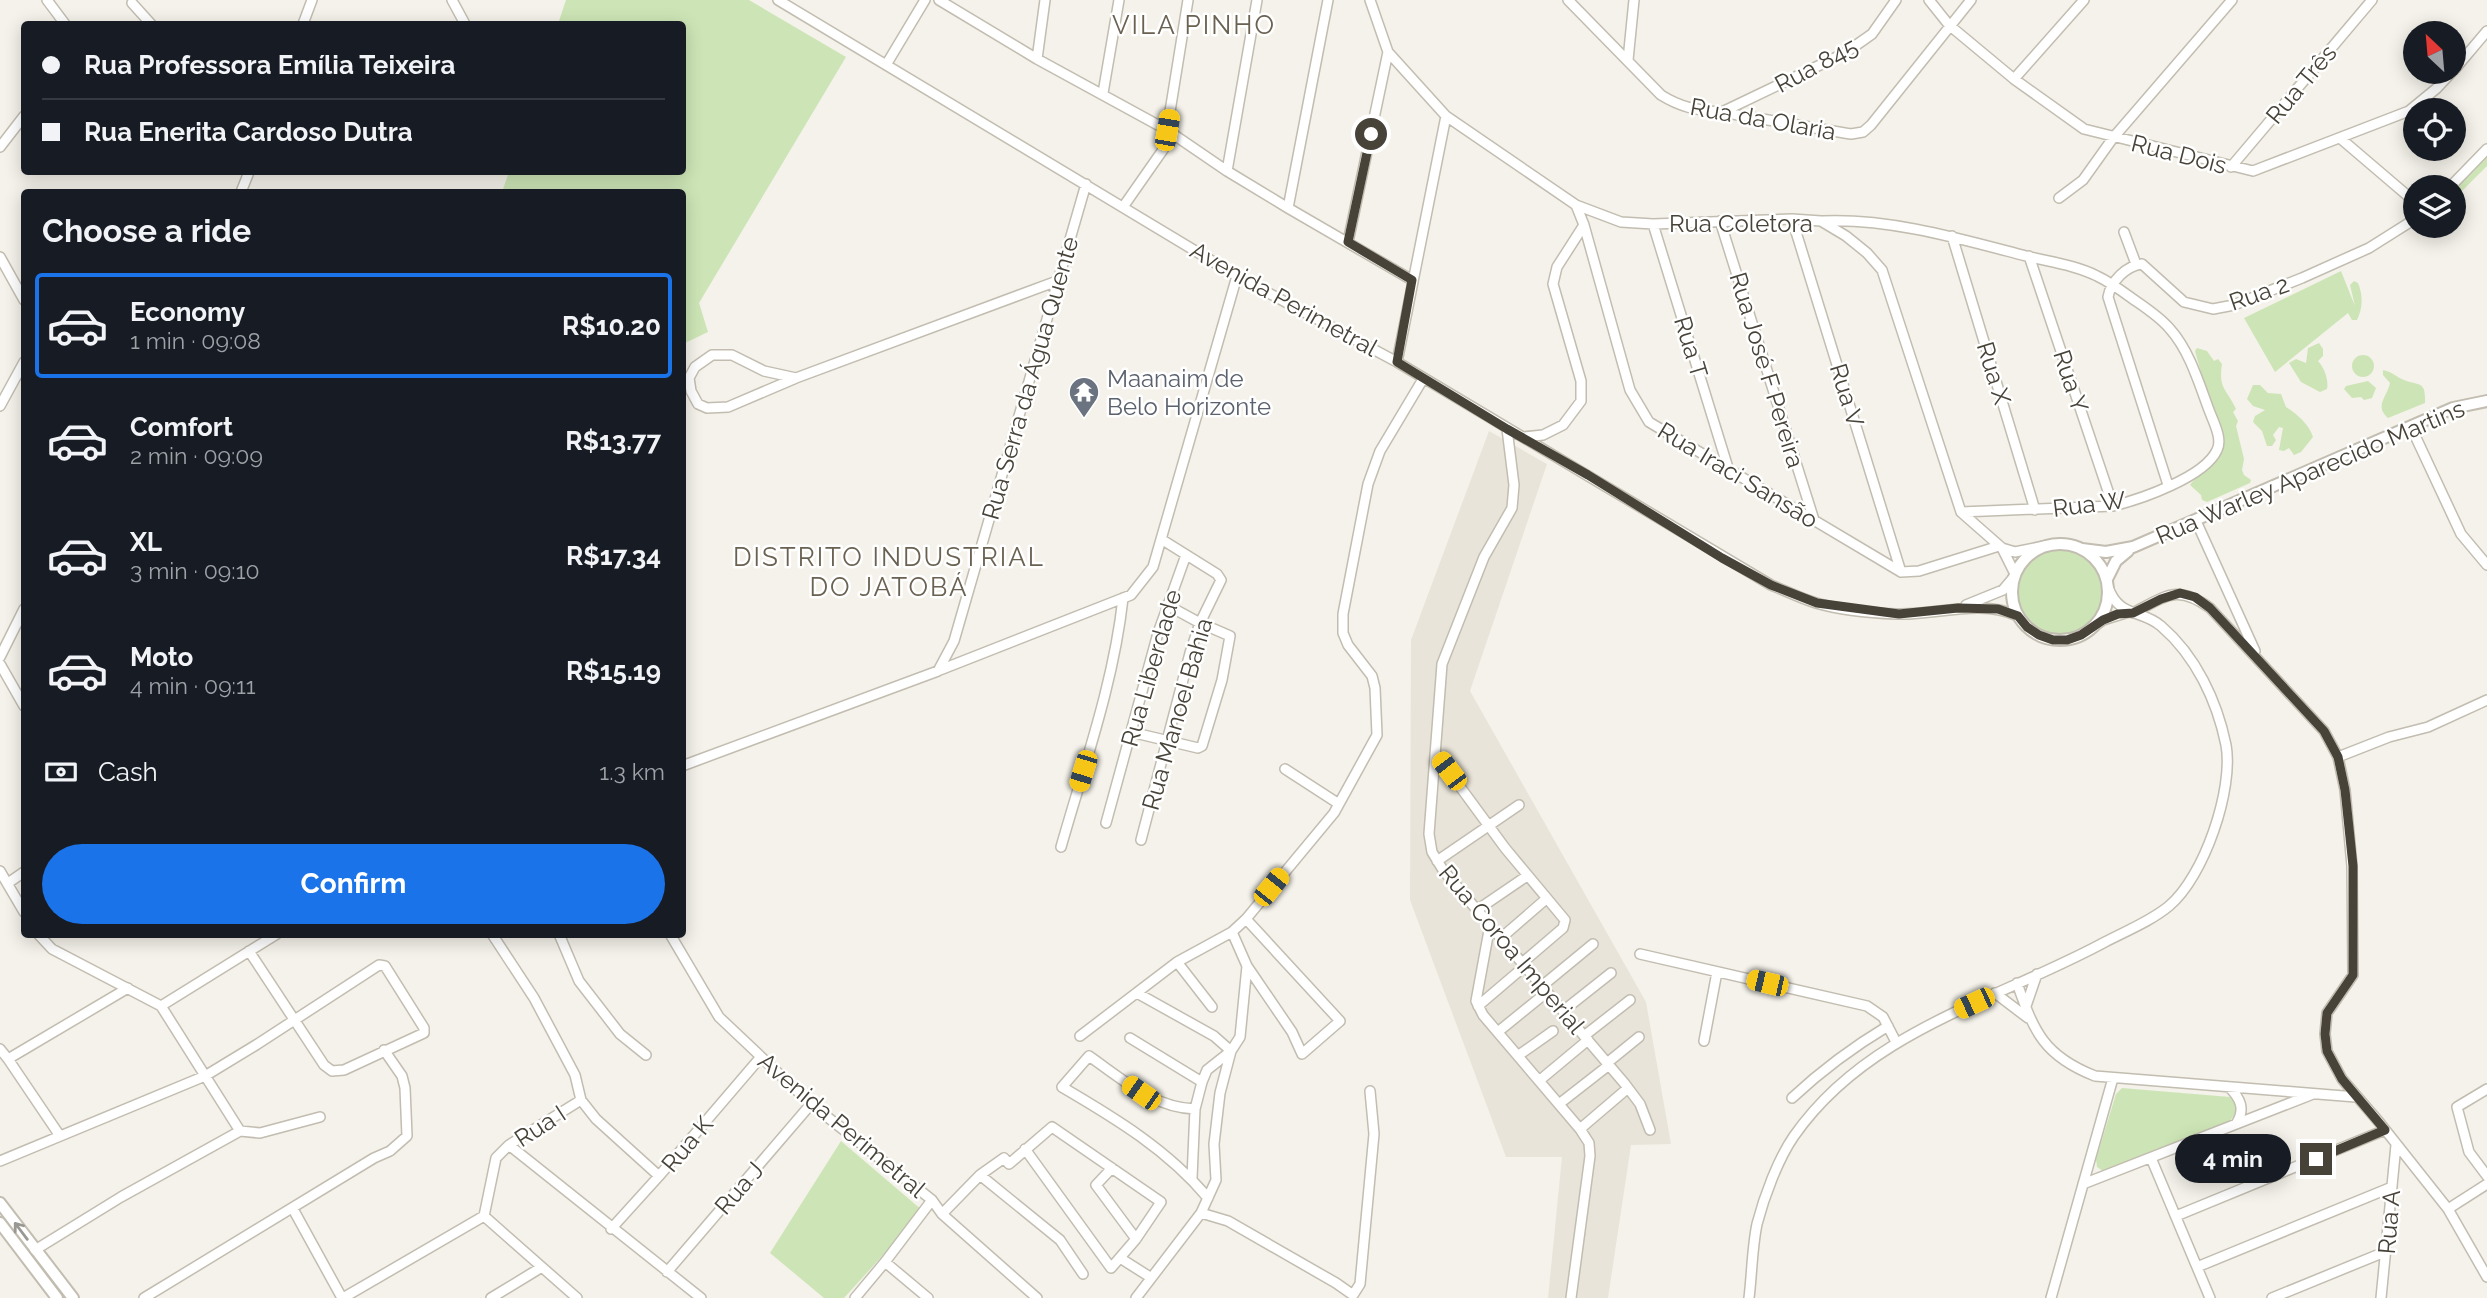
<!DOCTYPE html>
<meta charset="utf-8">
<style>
:root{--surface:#171b24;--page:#20242c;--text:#f1f3f6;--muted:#9ea1a6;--line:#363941;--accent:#1a73e8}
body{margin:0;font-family:Raleway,sans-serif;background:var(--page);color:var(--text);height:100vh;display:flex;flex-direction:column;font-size:26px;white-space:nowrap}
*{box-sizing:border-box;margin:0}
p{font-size:23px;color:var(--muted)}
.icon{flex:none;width:38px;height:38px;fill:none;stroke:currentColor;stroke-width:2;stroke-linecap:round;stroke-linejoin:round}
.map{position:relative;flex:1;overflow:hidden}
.side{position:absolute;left:21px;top:189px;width:665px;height:749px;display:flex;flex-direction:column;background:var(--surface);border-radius:7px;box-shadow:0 4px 18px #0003}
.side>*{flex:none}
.top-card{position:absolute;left:21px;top:21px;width:665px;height:154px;border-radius:7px;box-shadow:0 4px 18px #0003;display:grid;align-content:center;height:154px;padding:0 21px;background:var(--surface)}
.needle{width:46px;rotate:334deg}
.fabs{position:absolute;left:2403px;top:21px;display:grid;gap:14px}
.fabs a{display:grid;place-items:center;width:63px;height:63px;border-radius:50%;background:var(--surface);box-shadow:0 4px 18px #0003;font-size:35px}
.end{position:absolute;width:32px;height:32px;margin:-16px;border:9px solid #484339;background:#fff;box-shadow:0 0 0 4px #fff}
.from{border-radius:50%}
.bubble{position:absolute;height:49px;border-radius:24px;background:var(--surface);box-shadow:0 4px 18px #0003;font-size:23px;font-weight:700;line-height:49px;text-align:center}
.car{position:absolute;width:21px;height:42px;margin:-21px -10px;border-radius:9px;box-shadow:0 0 5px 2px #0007;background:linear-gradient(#f5c518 24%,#345 0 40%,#f5c518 0 76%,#345 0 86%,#f5c518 0)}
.top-card b{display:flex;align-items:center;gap:24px;height:66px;font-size:26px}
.top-card b+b{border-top:2px solid var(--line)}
.top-card i{width:18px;height:18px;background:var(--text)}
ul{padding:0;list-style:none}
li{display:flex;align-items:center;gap:21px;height:105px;margin:0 14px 10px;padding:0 7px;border:4px solid transparent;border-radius:7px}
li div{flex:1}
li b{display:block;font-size:26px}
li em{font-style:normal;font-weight:700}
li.on{border-color:var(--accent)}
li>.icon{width:63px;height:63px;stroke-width:1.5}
h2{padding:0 21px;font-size:32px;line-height:84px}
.pay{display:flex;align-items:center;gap:18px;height:77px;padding:0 21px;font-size:26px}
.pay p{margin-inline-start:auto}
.cta{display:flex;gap:14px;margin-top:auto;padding:14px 21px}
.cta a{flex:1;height:80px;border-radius:42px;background:var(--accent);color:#fff;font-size:28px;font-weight:700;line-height:80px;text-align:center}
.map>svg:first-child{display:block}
</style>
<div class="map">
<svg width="2487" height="1298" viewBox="0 0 2487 1298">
<rect width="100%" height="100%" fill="#f4f2ea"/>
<!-- residential -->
<path fill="#e8e4d9" d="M1489 431 1547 464 1470 691 1646 1002 1671 1144 1631 1145 1608 1298H1548L1562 1157H1506L1410 900 1411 640Z"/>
<!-- green -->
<path fill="#cde5b6" d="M566 0H749L846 57 699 303 708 332 683 344 682 192H502L509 172H682V24H558Z
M2487 155V166L2457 196 2454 195 2453 187Z
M2341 271 2355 306 2350 285 2354 281 2358 283C2363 295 2363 308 2357 320H2352L2348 313 2275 372 2244 318Z
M2319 343 2323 349V356L2318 361C2324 367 2329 380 2327 389L2320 392 2301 382 2289 363 2296 359 2306 363 2308 348Z
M2197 348 2207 351 2214 361 2218 359 2222 364C2218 389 2227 389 2236 409L2233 412 2238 421 2236 426 2244 459 2242 470 2244 475 2251 480 2250 483 2207 502 2202 500 2201 495 2190 485C2201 470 2220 464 2221 444L2195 351Z
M2352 366a11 11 0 1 1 22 0a11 11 0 1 1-22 0Z
M2383 370C2393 372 2396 377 2404 380 2419 386 2426 380 2425 403L2388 418C2374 406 2387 397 2390 383L2383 375Z
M2368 381 2376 388 2372 398 2364 400 2361 397 2352 398 2344 389 2346 386Z
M2253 385H2260L2268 393 2281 394 2286 407C2297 414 2309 424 2313 437L2301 452 2294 455 2289 448 2284 451 2279 450 2283 428 2279 427 2273 435 2276 440 2272 446H2267L2262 431 2253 422 2255 416 2265 410 2253 406 2247 399Z
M2017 592a44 44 0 1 1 88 0a44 44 0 1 1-88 0Z
M2122 1088 2230 1097 2235 1102 2236 1113 2230 1121 2103 1171 2097 1167 2096 1159 2116 1094Z
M841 1141 923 1211 844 1298H824L770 1253Z"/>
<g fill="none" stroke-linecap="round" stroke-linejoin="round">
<!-- minor casing -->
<g stroke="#c2bdb0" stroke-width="12">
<path id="minor" d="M47 0 65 24
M452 0 465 24
M778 0 1237 276 1397 362 1771 585C1786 591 1800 598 1816 603 1840 610 1870 613 1896 614 1936 616 1979 598 2018 616
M939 0 1037 59 1167 130 1227 171 1288 208 1412 280
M1370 0 1388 52 1446 116 1576 205 1621 222 1653 224 1792 219 1821 221 1846 236 1867 253 1882 270 1961 512 2002 548 2015 574
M1568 0 1661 95C1690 113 1707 109 1738 115 1776 121 1813 128 1851 134L1863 132 1871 125 1971 0
M1929 0 1949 25 2014 79 2084 129 2253 171 2409 111 2437 88 2452 72
M132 3 151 24
M303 24 312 0
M1037 59 1045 0
M1628 60 1634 0
M886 65 925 0
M2454 70 2487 31
M2014 79 2084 0
M1103 93 1119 0
M1722 112 1845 53 1872 34 1896 0
M1167 130 1188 0
M2340 138 2415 202
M0 147 24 116
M2231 167 2372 0
M1227 171 1257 0
M2450 187 2487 149
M241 192 249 172
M2059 198 2083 180 2113 138 2232 0
M1576 205 1584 225 1630 390 1649 422 1901 572 1919 571 1999 546
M1123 207 1174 134
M1288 208 1328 0
M1792 219 1901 572
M1720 221 1814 520
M1823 221C1890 218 1961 239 2026 256 2050 262 2075 265 2097 276 2110 282 2122 291 2133 299 2146 308 2160 317 2170 329 2189 350 2199 383 2209 410 2213 421 2223 439 2217 450 2205 477 2141 499 2113 506L1961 512
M1653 224 1729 471
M2124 232 2136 264
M1952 236 2035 510
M1348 242 1388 52
M2029 256 2113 506
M0 257 24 300
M1397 362 1446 116
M796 378 764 371 732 355H712L695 367 689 378 691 391 698 404 707 408 728 407 796 378 1057 281
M0 406 24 362
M2411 427 2461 534 2487 565
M1507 429 1514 485 1512 508 1484 557 1442 664 1429 834 1432 852 1443 870 1625 1084 1640 1104 1650 1130
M1523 437 1543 435 1563 425 1581 401V381L1553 284 1557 267 1584 225
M2168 485 2108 297C2111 281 2126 266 2142 264L2184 302 2213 309 2234 305 2302 278 2369 248 2415 219
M2196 521 2255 651
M2002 548 2015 552 2044 546
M1966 605 2003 590 2014 577
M2133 613C2166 596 2177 584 2210 608L2324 731 2338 757 2345 790 2352 866 2353 975 2327 1013 2325 1034 2327 1051 2342 1079 2379 1122 2448 1209 2487 1277
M2093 627 2103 620 2129 612
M0 657 24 609
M0 664 24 706
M940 670 1131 595 1153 567 1237 276
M1131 732 1198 748 1202 746 1222 680 1230 636 1200 623 1167 605
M1436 754 1505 848 1565 920 1563 928 1522 963
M2338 757 2389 737 2428 727 2487 700
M682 766 938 671 954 641 1086 184
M1285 769 1339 804
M1106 823 1158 633 1186 555
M1141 840 1190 653 1200 623 1221 580 1217 574 1161 539
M1061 847C1084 766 1114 682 1123 598
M1437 861 1519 805
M0 871 24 912
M8 883 24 872
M1477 910 1527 876
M1246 919 1340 1021 1302 1054 1292 1032 1247 966
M1490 925 1476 1001 1483 1015 1580 1129 1589 1143 1590 1156 1571 1298
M38 934 52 949 161 1006 240 1131
M492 934 534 998 575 1075 581 1100
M559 934 579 981 620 1034 646 1055
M670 934 719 1017 811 1104 932 1200 942 1214 1037 1298
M1501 938 1546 899
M1640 954 1867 1006 1883 1017 1896 1042
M1177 962 1212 1007
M2017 983C2034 1032 2044 1056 2095 1076L2356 1097
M1542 986 1593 944
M1995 993 2028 1018
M161 1006 277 934
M1478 1006 1525 966
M2025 1009 2037 974
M1563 1011 1611 973
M1499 1031 1547 992
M1080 1036 1177 962 1232 932 1246 919 1334 813 1377 735 1375 688 1372 676 1348 645 1343 633V614L1368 484 1380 451 1423 379
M1584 1036 1630 1000
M1130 1038 1202 1082
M1704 1041 1717 972
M0 1049 8 1059 128 988
M1519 1055 1553 1031
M8 1059 60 1136
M1607 1063 1639 1037
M1540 1080 1588 1040
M2229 1087C2240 1098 2246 1109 2236 1124
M2487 1089 2457 1107 2469 1152 2487 1176
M1792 1098C1822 1070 1853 1047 1888 1026
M1559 1104 1609 1065
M1195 1109C1154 1108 1122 1079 1089 1056L1062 1087C1115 1118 1168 1150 1208 1198
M1580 1129 1628 1088
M509 1145 701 1298
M2151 1158 2210 1298
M0 1161 205 1076 256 1045 379 965 385 966 424 1028V1033L344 1070 332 1071 324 1065 249 951
M1112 1168 1096 1185 1136 1239
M980 1175 1004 1158 1009 1164 1052 1127 1161 1202 1136 1239 1111 1268 1025 1149
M1192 1178 1195 1109 1202 1082 1207 1070 1231 1051 1240 1037 1247 966 1232 932
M2083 1184 2313 1094
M293 1209 342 1298
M2448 1209 2487 1184
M1201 1213 1228 1221 1336 1283 1353 1295 1360 1284 1374 1134 1370 1091
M942 1214 980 1175 1060 1240 1083 1274
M484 1216 496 1158 509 1145 581 1100 596 1119 659 1176
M484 1216 577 1298
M2176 1216 2385 1130
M611 1229 659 1176 760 1058
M35 1250 121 1197 240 1131 260 1133 320 1117
M1120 1258 1150 1277
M885 1262 928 1298
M2197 1267 2392 1187
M667 1272 811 1104
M144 1298 374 1158 390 1151 407 1136 405 1088 402 1076 384 1050
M343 1298 484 1216
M491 1298 542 1267
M855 1298 885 1262 932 1200
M1136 1298 1201 1213 1216 1180 1214 1144 1220 1093 1231 1051 1214 1036 1137 993
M1749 1298C1752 1274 1752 1248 1757 1224 1764 1197 1778 1159 1794 1136 1868 1030 1996 1001 2105 942 2126 931 2151 921 2169 906 2204 877 2234 789 2226 745 2217 701 2196 656 2161 626 2141 609 2119 618 2108 587
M2051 1298 2113 1078
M2272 1298 2387 1251
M2381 1298 2396 1145"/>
</g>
<!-- tertiary casing -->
<g stroke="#c2bdb0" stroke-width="14">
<path id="tertiary" d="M2012 592a48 48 0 1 1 96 0a48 48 0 1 1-96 0Z
M2082 549 2106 552 2133 547 2453 408 2487 401
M2107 579 2116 561 2128 551
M0 1203 73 1298
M0 1223 57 1298"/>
</g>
<!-- minor -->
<use href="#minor" stroke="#fff" stroke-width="9"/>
<!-- tertiary -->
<use href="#tertiary" stroke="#fff" stroke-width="10"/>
</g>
<!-- one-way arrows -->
<defs><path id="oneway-shaft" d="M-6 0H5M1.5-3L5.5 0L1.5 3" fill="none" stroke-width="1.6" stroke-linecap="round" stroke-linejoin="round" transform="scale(1.75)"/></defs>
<use stroke="#9a9892" href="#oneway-shaft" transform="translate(21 1231) rotate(-127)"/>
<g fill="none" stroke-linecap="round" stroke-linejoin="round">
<!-- route -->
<path stroke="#484339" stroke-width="9" d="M1371 134 1348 242 1412 280 1397 362 1507 429 1588 475 1722 558 1771 585 1817 603 1899 614 1958 608 1998 609 2018 616 2027 627 2039 635 2053 640H2067L2081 635 2103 620 2118 614 2133 613 2161 599 2180 593 2195 597 2210 608 2324 731 2338 757 2345 790 2353 866V975L2327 1013 2325 1034 2327 1051 2342 1079 2385 1130 2316 1159"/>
</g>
<!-- icons -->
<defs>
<g id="temple-pin" transform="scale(1.575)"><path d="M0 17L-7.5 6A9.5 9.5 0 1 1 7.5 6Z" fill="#6b7280" stroke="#fff"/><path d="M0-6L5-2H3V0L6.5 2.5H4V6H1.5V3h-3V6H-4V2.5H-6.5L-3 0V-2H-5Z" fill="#fff"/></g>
</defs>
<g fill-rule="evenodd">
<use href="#temple-pin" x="1084" y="392"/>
</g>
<g text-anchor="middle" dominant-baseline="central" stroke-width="5" stroke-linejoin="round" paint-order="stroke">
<!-- street labels -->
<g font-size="24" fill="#484339" stroke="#fff">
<text transform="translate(1816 65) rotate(-28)">Rua 845</text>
<text transform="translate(2301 84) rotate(-50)">Rua Três</text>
<text transform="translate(1763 119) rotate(10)">Rua da Olaria</text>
<text transform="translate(2179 154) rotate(14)">Rua Dois</text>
<text x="1741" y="223">Rua Coletora</text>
<text transform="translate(2259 293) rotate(-19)">Rua 2</text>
<text transform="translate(1284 299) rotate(29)">Avenida Perimetral</text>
<text transform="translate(1691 347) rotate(73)">Rua T</text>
<text transform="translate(1767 370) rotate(73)">Rua José F Pereira</text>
<text transform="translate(1994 373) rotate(73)">Rua X</text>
<text transform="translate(1030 378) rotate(-74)">Rua Serra da Água Quente</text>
<text transform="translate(2071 381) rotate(72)">Rua Y</text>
<text transform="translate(1847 395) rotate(73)">Rua V</text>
<text transform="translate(2310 472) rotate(-23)">Rua Warley Aparecido Martins</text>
<text transform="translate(1738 475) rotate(31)">Rua Iraci Sansão</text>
<text transform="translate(2089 504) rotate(-7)">Rua W</text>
<text transform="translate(1151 668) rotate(-74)">Rua Liberdade</text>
<text transform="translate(1177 714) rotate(-74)">Rua Manoel Bahia</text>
<text transform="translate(1512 949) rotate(50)">Rua Coroa Imperial</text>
<text transform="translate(842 1125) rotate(40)">Avenida Perimetral</text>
<text transform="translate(540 1126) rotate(-33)">Rua I</text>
<text transform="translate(687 1144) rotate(-50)">Rua K</text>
<text transform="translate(739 1188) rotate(-49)">Rua J</text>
<text transform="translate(2389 1222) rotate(-85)">Rua A</text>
</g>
<!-- worship labels -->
<g font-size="24" fill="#5b616d" stroke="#fff" text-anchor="start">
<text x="1107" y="378">Maanaim de<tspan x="1107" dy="28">Belo Horizonte</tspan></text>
</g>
<!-- neighbourhood labels -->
<g font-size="26" letter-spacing="2" fill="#6a6151" stroke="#fff">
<text x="1194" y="25">VILA PINHO</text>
<text x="889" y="557">DISTRITO INDUSTRIAL<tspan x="889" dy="30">DO JATOBÁ</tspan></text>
</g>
</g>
</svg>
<div class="fabs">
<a><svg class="needle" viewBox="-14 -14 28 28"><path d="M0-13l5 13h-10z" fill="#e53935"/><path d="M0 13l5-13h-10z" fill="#9ea1a6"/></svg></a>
<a><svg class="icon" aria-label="locate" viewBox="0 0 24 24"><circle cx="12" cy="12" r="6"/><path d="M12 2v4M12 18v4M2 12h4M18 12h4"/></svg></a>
<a><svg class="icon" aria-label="layers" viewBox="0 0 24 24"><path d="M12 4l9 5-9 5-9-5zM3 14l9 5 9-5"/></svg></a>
</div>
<i class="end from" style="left:1371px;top:134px"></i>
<i class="end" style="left:2316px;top:1159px"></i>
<div class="bubble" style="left:2175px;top:1134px;width:116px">4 min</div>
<i class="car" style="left:1167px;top:130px;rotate:10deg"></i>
<i class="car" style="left:1083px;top:771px;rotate:197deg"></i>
<i class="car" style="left:1449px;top:771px;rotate:323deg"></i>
<i class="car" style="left:1271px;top:887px;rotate:39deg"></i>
<i class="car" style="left:1767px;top:983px;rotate:283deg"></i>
<i class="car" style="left:1974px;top:1003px;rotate:245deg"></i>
<i class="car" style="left:1141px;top:1093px;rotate:305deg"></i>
<div class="top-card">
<b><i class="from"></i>Rua Professora Emília Teixeira</b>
<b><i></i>Rua Enerita Cardoso Dutra</b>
</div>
<section class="side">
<h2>Choose a ride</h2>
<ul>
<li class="on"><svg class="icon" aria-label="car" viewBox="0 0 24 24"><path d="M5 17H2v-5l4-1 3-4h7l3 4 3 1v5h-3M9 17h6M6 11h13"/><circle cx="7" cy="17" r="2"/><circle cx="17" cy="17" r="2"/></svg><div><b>Economy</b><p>1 min · 09:08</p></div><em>R$10.20</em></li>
<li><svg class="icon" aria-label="car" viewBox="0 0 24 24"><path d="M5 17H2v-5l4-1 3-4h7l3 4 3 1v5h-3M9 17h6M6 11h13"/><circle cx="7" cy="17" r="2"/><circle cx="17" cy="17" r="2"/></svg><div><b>Comfort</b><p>2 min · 09:09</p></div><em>R$13.77</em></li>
<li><svg class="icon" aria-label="car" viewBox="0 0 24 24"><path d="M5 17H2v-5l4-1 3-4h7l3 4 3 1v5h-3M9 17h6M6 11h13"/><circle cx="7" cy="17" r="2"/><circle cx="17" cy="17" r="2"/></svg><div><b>XL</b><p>3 min · 09:10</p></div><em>R$17.34</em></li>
<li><svg class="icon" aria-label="car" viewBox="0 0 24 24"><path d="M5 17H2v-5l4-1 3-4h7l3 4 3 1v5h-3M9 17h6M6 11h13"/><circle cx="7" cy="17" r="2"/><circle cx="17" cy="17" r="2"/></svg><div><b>Moto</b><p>4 min · 09:11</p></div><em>R$15.19</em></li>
</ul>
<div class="pay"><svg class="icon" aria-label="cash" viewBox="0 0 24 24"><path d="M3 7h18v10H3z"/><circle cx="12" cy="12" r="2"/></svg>Cash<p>1.3 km</p></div>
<div class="cta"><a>Confirm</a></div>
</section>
</div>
